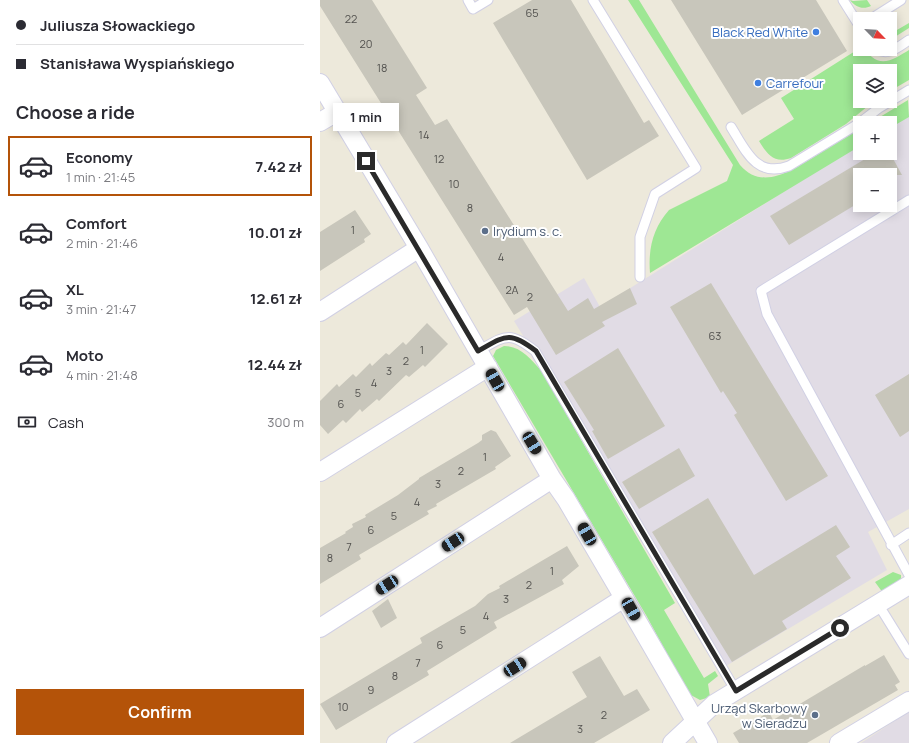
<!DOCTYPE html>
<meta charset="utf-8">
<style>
:root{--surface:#fff;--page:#f2f2f3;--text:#2b2b33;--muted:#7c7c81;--line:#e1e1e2;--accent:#b45309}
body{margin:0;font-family:Manrope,sans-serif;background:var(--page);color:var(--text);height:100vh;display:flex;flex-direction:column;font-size:15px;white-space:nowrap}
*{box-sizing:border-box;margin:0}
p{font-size:13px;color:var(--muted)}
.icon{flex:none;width:22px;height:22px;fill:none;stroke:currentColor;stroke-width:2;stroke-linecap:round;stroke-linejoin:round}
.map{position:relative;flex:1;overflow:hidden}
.drawer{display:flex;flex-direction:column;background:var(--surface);width:320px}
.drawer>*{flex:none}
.hud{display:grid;align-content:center;height:88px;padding:0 16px;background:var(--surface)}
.needle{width:26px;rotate:115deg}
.controls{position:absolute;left:533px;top:12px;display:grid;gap:8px}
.controls a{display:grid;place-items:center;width:44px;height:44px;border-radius:0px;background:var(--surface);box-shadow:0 2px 10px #0003;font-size:20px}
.end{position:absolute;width:18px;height:18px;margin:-9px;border:5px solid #2a2a2a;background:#fff;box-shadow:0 0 0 2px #fff}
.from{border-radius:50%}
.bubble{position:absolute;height:28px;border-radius:0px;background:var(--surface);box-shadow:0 2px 10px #0003;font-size:13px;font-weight:700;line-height:28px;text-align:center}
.car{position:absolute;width:12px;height:24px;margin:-12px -6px;border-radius:5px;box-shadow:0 0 3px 1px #0007;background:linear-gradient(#222 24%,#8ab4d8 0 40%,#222 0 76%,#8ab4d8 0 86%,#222 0)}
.hud b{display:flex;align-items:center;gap:14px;height:38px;font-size:15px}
.hud b+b{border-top:1px solid var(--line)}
.hud i{width:10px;height:10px;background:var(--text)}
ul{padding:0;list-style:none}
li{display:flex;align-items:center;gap:12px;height:60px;margin:0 8px 6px;padding:0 8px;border:2px solid transparent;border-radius:0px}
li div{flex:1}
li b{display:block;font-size:15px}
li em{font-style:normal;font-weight:700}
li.current{border-color:var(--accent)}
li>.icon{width:36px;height:36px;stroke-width:1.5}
h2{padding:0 16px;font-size:18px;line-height:48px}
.pay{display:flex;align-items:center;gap:10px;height:44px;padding:0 16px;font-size:15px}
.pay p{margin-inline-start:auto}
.cta{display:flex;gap:8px;margin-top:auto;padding:8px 16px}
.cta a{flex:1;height:46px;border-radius:0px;background:var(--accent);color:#fff;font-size:16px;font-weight:700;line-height:46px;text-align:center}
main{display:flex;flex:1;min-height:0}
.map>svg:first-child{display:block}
</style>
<main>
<section class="drawer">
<div class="hud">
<b><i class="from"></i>Juliusza Słowackiego</b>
<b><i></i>Stanisława Wyspiańskiego</b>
</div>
<h2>Choose a ride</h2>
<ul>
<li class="current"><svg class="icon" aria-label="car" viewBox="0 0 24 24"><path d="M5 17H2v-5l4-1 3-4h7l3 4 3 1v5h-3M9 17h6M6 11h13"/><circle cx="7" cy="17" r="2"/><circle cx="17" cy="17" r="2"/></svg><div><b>Economy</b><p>1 min · 21:45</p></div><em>7.42 zł</em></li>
<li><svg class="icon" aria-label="car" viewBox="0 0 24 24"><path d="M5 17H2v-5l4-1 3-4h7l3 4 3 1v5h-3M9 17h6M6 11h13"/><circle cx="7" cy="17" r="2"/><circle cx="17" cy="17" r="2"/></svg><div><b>Comfort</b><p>2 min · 21:46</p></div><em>10.01 zł</em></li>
<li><svg class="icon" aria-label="car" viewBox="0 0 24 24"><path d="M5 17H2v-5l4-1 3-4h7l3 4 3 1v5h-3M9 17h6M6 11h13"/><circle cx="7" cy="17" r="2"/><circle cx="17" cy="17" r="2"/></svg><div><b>XL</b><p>3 min · 21:47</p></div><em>12.61 zł</em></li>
<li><svg class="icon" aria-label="car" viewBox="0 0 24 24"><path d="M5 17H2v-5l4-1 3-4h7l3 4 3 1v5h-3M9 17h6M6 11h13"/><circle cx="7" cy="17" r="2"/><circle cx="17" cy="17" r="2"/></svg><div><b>Moto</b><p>4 min · 21:48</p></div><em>12.44 zł</em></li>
</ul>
<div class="pay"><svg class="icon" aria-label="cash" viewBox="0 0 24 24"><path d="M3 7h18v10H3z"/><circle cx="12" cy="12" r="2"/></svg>Cash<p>300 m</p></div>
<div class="cta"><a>Confirm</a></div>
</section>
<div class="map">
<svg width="589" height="743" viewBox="0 0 589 743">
<rect width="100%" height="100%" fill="#ede9db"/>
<!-- industrial -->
<path fill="#e1dce5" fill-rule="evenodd" d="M589 114V509L548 532 567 570 406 666 194 321 264 278 280 307 540 144V153H570V125ZM540 175H570V205H540Z
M589 712V743H541Z"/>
<!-- green -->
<path fill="#9ee794" d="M308 0H319L420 165C443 192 473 169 497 155 511 146 526 137 540 129V146L330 273C328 249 333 228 349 210L407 181 413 165Z
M530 0 533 1 547 0 551 6C543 10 535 7 530 0Z
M589 23V28L570 40V34Z
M540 48C545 51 546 52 552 57 564 67 577 57 589 50V80L570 91V71H540V101H554L526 124 471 158C454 164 447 154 439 141L474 119 461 98Z
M588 100 589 117 570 128V123H550Z
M184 346C201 346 210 359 221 370L355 603 344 610 384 678 395 671 398 676 388 684 390 697 380 700 369 694 326 615 173 356 176 350Z
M573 572 581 575V580L563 593 555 582Z"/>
<!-- building -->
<path fill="#c8c6bb" d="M0 0H52L107 88 96 95 115 125 127 119 248 311 268 298 274 309 310 288 317 304 282 322 285 326 236 355 207 307 194 315 0 6Z
M212 0H251L324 123 329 120 339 136 267 180 173 23Z
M351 0H496L527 51 422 115Z
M555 153H570L582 175H540V202L469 245 450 216Z
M35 210 51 234 44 239 45 242 0 271V232Z
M391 283 508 476 466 501 414 415 417 413 403 391 401 393 350 307Z
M107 323 128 344 105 367 103 365 89 377 86 375 59 401 57 399 42 412 40 409 26 423 23 420 8 434 0 425V401L17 384 19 387 33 374 36 377 50 363 52 366 66 353 69 355 83 342 86 345Z
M298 348 345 426 288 459 272 431 274 430 244 382Z
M589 374V431L580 437 555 395Z
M171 430 176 432 191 456 175 467 176 469 116 504 117 506 107 511 109 514 39 555 41 559 0 584V548L26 533 25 532 33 527 32 524 46 517 45 515 78 495 99 479V478L158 443 162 440V435Z
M359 448 375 476 319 509 302 482Z
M388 498 434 575 516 525 530 547 516 556 531 578 462 621 467 629 412 662 332 532Z
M247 546 259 566 242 580 244 584 174 622 177 628 107 671 109 675 16 730 0 704 102 643 100 638 155 606 168 594 180 588 179 586Z
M68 599 77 618 61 628 52 611Z
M564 655 580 682 575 685 578 690 487 743H419L413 733 449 712 453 720 545 665V666Z
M280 656 304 696 317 689 330 710 274 743H190L267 697 252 672Z"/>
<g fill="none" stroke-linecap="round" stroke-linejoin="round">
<!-- service casing -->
<g stroke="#d1d0e4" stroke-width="11">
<path id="service" d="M148 0 153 9 168 0
M273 0 376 168 335 194 320 237V277
M523 0 540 27
M551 19 581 0
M555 49C569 56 577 48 589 40
M411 127C426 151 436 178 469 166L538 124 559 108 589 90
M589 200 441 291 447 314 589 575
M158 351C185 336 189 330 215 351L416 691
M571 545 589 533
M558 604 589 654"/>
</g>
<!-- minor casing -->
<g stroke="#d1d0e4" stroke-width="20">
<path id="minor" d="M0 83 99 248 232 479 246 499 304 598 388 743
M0 122 17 112
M0 312 99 248
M0 472 168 367
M0 628 232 479
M76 743 304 598
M352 743 394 704 589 585
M519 743 589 701"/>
</g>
<!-- service -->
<use href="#service" stroke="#fff" stroke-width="9"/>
<!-- minor -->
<use href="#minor" stroke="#fff" stroke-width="18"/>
</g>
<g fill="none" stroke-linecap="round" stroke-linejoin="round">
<!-- route -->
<path stroke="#2a2a2a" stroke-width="5" d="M46 161 158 351C185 336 189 330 216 351L416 691 520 628"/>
</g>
<!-- markers -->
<g fill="#3f7fe0" stroke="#fff" stroke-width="1.5">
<circle cx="496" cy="32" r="4"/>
<circle cx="438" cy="83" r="4"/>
</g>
<g fill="#5c6f8a" stroke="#fff" stroke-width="1.5">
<circle cx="165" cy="231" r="4"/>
<circle cx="495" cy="715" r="4"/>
</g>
<g text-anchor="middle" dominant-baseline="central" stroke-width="4" stroke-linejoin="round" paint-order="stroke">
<!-- number labels -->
<g font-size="11" fill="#52514e">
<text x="212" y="12">65</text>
<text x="31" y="18">22</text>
<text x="46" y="43">20</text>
<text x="62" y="67">18</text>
<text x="104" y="134">14</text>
<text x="119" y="158">12</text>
<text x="134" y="183">10</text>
<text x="150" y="207">8</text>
<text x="33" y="229">1</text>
<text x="181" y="256">4</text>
<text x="192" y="289">2A</text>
<text x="210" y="296">2</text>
<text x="395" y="335">63</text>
<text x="102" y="349">1</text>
<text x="86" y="360">2</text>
<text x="69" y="370">3</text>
<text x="54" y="382">4</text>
<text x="38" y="392">5</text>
<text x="21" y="403">6</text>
<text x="165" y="456">1</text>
<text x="141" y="470">2</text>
<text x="118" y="483">3</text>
<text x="97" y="501">4</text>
<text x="74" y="515">5</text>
<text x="51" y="529">6</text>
<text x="29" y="546">7</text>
<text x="10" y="557">8</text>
<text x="232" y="570">1</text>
<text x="209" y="584">2</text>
<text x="186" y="598">3</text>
<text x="166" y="615">4</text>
<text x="143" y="629">5</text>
<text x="120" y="644">6</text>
<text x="98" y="662">7</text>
<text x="75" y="675">8</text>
<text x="51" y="689">9</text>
<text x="23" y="706">10</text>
<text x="284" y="714">2</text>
<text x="260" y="728">3</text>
</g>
<!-- shop labels -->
<g font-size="13" fill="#366cbe" stroke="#fff" text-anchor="end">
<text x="488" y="32">Black Red White</text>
<text x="446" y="83" text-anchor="start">Carrefour</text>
</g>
<!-- service labels -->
<g font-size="13" fill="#4e5e75" stroke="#fff" text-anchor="start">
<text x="173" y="231">Irydium s. c.</text>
<text x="487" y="708" text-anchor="end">Urząd Skarbowy<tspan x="487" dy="15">w Sieradzu</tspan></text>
</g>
</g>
</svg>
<div class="controls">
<a><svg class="needle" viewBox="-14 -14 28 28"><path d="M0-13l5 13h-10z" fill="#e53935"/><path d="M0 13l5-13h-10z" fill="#7c7c81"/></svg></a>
<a><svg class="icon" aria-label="layers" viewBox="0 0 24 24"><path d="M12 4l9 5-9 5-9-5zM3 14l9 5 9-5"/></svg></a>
<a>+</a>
<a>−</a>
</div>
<i class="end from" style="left:520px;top:628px"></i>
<i class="end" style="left:46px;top:161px"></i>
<div class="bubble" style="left:13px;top:103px;width:66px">1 min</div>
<i class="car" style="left:175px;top:380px;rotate:330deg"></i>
<i class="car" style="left:212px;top:443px;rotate:149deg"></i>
<i class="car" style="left:267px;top:534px;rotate:330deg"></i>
<i class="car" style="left:133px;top:542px;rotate:237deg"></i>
<i class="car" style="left:67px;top:585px;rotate:237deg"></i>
<i class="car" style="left:311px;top:609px;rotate:150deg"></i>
<i class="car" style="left:195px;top:667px;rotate:57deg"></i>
</div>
</main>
